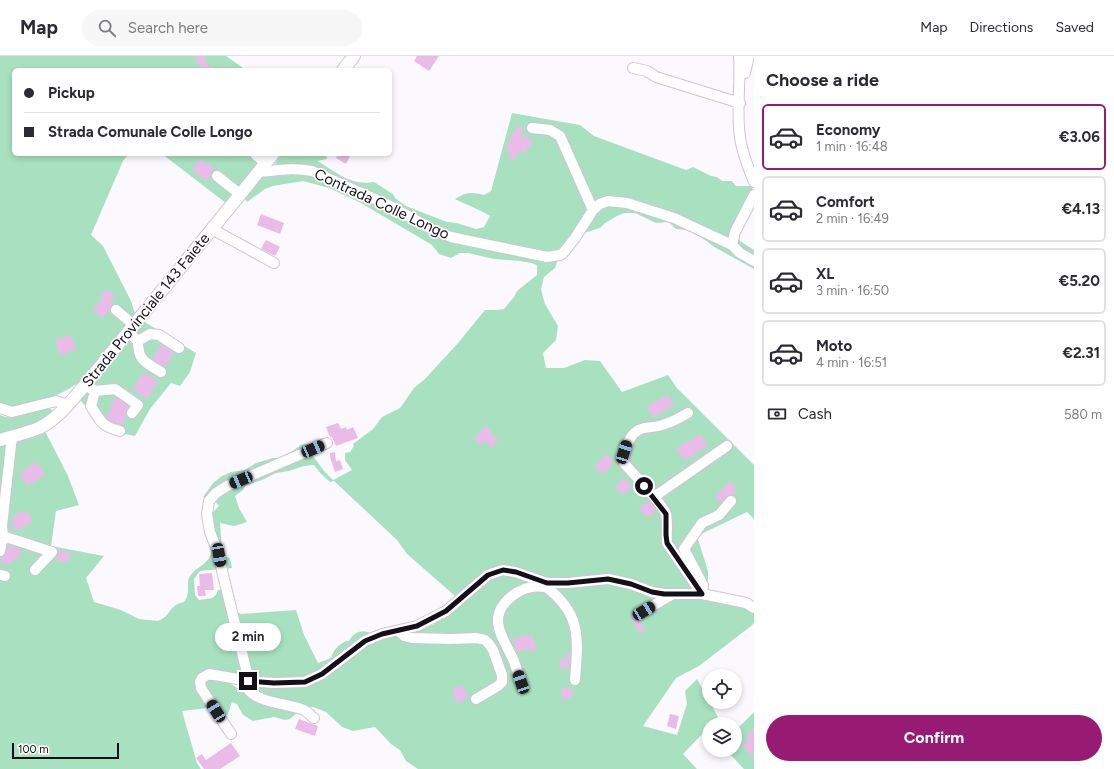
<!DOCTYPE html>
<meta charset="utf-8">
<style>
:root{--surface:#fff;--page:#f7f7f7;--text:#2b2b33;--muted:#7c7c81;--line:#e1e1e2;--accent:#981b73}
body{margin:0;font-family:Figtree,sans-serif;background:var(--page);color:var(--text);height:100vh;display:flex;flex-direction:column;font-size:15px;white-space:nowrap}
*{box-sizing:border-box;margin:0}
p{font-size:13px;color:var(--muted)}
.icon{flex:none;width:22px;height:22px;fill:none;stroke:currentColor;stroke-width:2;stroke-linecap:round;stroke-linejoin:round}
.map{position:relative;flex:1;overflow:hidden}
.details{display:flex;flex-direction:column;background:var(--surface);width:360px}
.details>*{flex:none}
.guide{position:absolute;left:12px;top:12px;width:380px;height:88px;border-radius:6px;box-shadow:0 2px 6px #0003;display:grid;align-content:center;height:88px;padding:0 12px;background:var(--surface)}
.buttons{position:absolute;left:702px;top:613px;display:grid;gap:8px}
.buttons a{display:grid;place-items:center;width:40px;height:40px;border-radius:50%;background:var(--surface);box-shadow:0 2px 6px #0003;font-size:20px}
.scale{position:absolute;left:12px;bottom:10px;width:107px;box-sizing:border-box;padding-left:4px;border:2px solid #151017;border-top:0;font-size:11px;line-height:14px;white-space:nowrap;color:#151017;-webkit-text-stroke:3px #fff;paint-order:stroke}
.end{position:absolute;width:18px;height:18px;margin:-9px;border:5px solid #151017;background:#fff;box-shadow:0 0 0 2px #fff}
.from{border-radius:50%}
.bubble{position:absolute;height:28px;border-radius:14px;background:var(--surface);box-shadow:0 2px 6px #0003;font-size:13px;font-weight:700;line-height:28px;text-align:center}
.car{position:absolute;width:12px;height:24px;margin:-12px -6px;border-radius:5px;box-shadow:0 0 3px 1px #0007;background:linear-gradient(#222 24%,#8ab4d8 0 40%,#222 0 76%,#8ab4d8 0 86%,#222 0)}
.guide b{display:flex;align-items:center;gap:14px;height:38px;font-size:15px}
.guide b+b{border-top:1px solid var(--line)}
.guide i{width:10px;height:10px;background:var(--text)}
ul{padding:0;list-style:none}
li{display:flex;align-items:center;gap:12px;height:66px;margin:0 8px 6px;padding:0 4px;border:2px solid var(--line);border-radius:6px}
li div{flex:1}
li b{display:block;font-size:15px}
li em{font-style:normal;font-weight:700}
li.selected{border-color:var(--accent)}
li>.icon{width:36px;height:36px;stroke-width:1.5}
h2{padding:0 12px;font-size:18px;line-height:48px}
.pay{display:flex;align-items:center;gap:10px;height:44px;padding:0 12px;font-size:15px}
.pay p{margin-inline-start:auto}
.cta{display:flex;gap:8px;margin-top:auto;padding:8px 12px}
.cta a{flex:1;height:46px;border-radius:24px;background:var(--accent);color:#fff;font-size:16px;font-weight:700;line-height:46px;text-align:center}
header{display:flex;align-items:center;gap:24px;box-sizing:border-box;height:56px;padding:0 20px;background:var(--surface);border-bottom:1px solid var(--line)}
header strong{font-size:19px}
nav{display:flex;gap:22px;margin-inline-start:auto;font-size:14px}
.search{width:280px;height:36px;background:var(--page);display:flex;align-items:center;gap:10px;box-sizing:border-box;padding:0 14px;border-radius:22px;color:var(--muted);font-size:15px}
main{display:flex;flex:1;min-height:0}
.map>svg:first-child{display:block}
</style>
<header>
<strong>Map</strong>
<div class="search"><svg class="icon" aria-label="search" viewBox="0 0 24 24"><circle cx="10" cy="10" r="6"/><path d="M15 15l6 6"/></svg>Search here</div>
<nav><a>Map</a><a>Directions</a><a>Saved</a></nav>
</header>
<main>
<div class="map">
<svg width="754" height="713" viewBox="0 0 754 713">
<rect width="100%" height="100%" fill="#fcf9fe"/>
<!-- green -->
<path fill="#a8e1c0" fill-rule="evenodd" d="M0 0H226L246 14H14V98H129L123 105 91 179 103 190 131 245 136 260C118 282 100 308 78 327 67 335 54 340 42 345 28 349 14 352 0 349Z
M512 57 580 69 594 80 686 114 693 111 711 120 717 121 722 125H732L736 130H752C754 144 742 156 735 168 733 172 732 176 731 180L739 181 740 185 754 194V213L716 192 699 180 687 174 676 173 669 166 656 167 635 157H624L617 160 605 167 600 172 574 180 561 195 555 212 544 221 541 233 545 248 558 270 556 284 543 297 546 312H564L585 304 600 305 622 336 668 319 677 332 754 409V463L747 456 697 480 708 515V536L692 533 668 535 654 534 634 525 613 521 550 524 511 512H502L490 515 455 540 407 498 397 484 334 425 330 426 321 418 314 409 304 410 289 415 276 417 262 424 245 430 243 434 235 440 239 452 247 466 234 470 220 467 222 493 226 501 230 502 232 512 200 515 194 523 195 539 199 544 212 542 216 539 218 534 223 533 227 545 226 549 241 558 296 554 304 579 318 607 331 602C334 593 338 589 346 585H349C355 573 369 572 376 583 386 580 394 578 403 582L407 576 424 569H433L491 521 503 519 533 525 538 533 545 535 556 530 608 527 622 528 657 538 661 542 673 540H692L722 544 743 548 754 555V567L751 570 699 610 676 622 643 670 677 679 687 648 685 635 697 623 718 661 712 668H709V671L683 698 697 713H418L406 705 400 694 391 688 375 671 353 675 342 671 326 656 313 651 303 652 290 663 285 664 274 661 253 665 243 659 237 648 232 646 228 658 223 661 216 651 182 655 197 707 201 713H0V359C16 367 36 351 51 353L53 357C41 369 24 373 7 379L9 388 45 375 68 420 79 449 56 455 51 490 104 500 86 522 94 546 121 554 139 563 158 565C160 564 164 562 166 560 172 553 173 548 184 546 191 536 186 530 189 522 193 513 204 510 209 502 212 497 212 491 215 485L210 461 214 455 219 450 214 444 203 441 213 427 222 420 231 416 245 414 256 407 273 402H282L301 389 313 387V400L324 415 333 424 352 414 345 404V397L350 396 354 390 353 388 373 373 382 361 400 352 414 332 425 323 458 287 485 254H496L504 253 514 241 517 235 537 219V209L531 207 520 205 494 203 468 197H460L451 202 439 198 432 189 361 147 329 132 303 125 273 130 265 133 247 146 245 143 269 111H273L281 98H326L327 103 317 105C337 116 350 130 374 126L393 138 395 142 406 150 447 166 457 167 476 173 484 171 490 160C479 153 467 149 455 143 466 136 472 136 484 139L491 135ZM211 617 254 621C255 629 255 633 249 639 238 634 212 610 202 625H198L201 621Z
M162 98H266L226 147Z
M143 265 196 297 190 316 180 330 171 327 150 353 135 380 108 375 80 344Z
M754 656V713H744L726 694H735V675Z"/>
<!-- building -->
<path fill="#eabbe9" d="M198 0H204L207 3 205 6 215 14H205L195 4Z
M417 0H439L429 15 414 5Z
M517 70 523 72 521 79 533 84 530 92 527 91 525 97 518 95 515 104 508 102 510 96 506 94 513 75 515 76Z
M338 98H351L346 108 336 102Z
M200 103 214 112 207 125 192 114Z
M261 158 284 167 280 178 257 169Z
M266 184 280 191 275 200 261 193Z
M107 233 115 241 111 246 113 248 110 254 102 262 92 253 103 243 100 240Z
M71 279 76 294 60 299 55 284Z
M161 288 174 296 165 311 152 303Z
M145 316 158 326 147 343 133 333 141 319 143 320Z
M668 339 674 350 653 361 646 350Z
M116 341 129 351 126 356 125 361 126 362 122 369 112 365 106 361 112 352 109 351Z
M338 367 341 373 346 371 347 374 353 371 358 382 336 390 332 381H330L326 371Z
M485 370 492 375 490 378 498 384 493 392 484 385 481 389 474 383Z
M700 378 708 389 685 404 676 393 687 385 689 386Z
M335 396 336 405 340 404 343 413 335 416 330 401V397Z
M606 398 614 406 603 418 594 411Z
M37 406 45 419 27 430 19 417Z
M623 422 632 430 624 439 615 431Z
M729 425 737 433 732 439 726 441 721 447 715 442Z
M648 444 656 454 648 462 639 453Z
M18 456 31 458 30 469 26 468 25 470H22L21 473H12L14 460Z
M8 490 21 493 19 503 16 502 14 504H12L11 508 1 507 2 501 6 497Z
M58 495 70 496 69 506 56 505Z
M212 517 214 534H205L206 540H198L197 530H200L199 518Z
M635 557 645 574 639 577 630 559Z
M527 578V581L533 579 536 595 531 596 530 593 516 595 513 583 521 581V580Z
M567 596H570L569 613 568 611 561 613 559 604 567 602Z
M463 629 468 641 463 643 464 645 457 648 452 633Z
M569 631 575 638H571L572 642 562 644 561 633Z
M670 658 679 660 676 673 667 670Z
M299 663 318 670 315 680 295 673Z
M754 672V696L750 699 743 689 749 683 746 680Z
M231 687 240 700 220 713H204L196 702 202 698 206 704Z"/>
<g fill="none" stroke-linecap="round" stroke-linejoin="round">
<!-- minor casing -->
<g stroke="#d1c2d7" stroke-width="12">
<path id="minor" d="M739 0C741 27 736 55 740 81 742 97 748 111 754 126
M633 12 647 15 656 21 740 47
M741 18 745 17 749 0
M532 72 550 74 560 80 593 154
M255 98 266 108
M260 115C267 117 272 114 279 114 290 113 301 113 312 115L386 148 432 173 451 181 547 201 560 199 563 197 575 182 593 154 600 148 608 145 627 147 674 162 732 189
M217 120 241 139
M754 139 735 176 732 189 740 197 754 205
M212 173 274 207
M116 254 134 269
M128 276 138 285C138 305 145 306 161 316
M138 285 150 278 159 279 179 292
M85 329 95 335 115 333 138 349 132 357
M95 335 91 350C101 366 101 370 120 375
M0 352 12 356 56 345 67 349
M688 357C681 361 673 366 665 368 658 371 651 371 644 372 628 376 625 393 624 407 632 417 663 448 666 458 668 467 666 478 667 487L702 538 703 529 684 493 702 467 719 459 731 445
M654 441 727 390
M3 480 52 496 35 514
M0 495 3 480 2 470 12 380
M0 519 5 520
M546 531C582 558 578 583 575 624
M644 555 673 538
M399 575 404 580 412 582 451 583 477 582 485 584 489 588 493 594 502 619V626L498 630 476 643
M521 626C518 619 516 610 513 603 502 580 486 561 512 540 522 532 533 529 546 531
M314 662C311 660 308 656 304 654 288 647 258 648 247 632L249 625 223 519 219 499 210 476 207 458 209 445 216 437 227 430 327 387
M231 678 201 632 200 626 202 622 209 618 249 625 274 627 305 626 322 618 365 585 382 578 417 570 446 555 488 519 503 514 515 516 547 527H568L608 523 631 528 652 536 664 538H702L746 547 754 552"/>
</g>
<!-- major casing -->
<g stroke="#d1c2d7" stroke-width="14">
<path id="major" d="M343 14 354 0
M0 384C13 380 27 377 39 372 58 363 72 344 85 329L273 98"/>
</g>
<!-- minor -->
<use href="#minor" stroke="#fff" stroke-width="10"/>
<!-- major -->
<use href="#major" stroke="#fff" stroke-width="12"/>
</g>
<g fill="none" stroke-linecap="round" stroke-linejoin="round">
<!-- route -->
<path stroke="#151017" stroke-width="5" d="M248 625 274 627 305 626 322 618 365 585 382 578 417 570 446 555 488 519 503 514 516 516 547 527H568L608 523 631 528 652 536 664 538H702L667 487 666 479V458L644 430"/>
</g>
<g text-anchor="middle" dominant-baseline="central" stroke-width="3.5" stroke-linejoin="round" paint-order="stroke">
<!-- street labels -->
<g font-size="15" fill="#151017" stroke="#fff">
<text transform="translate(382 148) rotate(25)">Contrada Colle Longo</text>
<text transform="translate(146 254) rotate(-51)">Strada Provinciale 143 Faiete</text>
</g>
</g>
</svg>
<div class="buttons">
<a><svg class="icon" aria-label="locate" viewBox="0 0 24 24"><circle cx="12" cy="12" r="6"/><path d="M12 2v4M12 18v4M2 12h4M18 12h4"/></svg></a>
<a><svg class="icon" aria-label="layers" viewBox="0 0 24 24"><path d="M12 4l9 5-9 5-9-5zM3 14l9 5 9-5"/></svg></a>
</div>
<div class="scale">100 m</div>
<i class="end from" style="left:644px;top:430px"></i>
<i class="end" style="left:248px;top:625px"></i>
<div class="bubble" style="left:215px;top:567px;width:66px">2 min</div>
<i class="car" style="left:313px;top:393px;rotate:67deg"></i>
<i class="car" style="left:624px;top:396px;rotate:17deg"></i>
<i class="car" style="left:241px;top:424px;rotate:247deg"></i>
<i class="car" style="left:219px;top:499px;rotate:170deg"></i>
<i class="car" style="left:644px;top:555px;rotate:59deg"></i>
<i class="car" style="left:521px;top:626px;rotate:341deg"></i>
<i class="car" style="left:216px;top:655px;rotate:328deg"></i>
<div class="guide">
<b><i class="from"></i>Pickup</b>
<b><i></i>Strada Comunale Colle Longo</b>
</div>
</div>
<section class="details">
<h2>Choose a ride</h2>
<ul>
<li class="selected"><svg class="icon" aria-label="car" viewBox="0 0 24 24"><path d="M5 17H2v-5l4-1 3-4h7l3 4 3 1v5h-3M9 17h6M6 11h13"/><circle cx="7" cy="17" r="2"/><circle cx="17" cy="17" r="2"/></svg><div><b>Economy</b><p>1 min · 16:48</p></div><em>€3.06</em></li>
<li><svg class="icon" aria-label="car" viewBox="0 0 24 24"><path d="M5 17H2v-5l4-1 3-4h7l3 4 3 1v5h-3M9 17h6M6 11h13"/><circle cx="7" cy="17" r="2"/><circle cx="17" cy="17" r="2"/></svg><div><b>Comfort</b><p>2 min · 16:49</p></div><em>€4.13</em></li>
<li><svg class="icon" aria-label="car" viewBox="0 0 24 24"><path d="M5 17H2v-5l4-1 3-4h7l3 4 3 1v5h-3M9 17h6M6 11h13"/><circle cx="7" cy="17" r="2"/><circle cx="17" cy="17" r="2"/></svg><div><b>XL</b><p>3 min · 16:50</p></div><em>€5.20</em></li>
<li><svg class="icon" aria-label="car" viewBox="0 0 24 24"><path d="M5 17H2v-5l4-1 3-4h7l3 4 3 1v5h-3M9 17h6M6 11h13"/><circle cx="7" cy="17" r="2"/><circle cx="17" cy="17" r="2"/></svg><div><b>Moto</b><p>4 min · 16:51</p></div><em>€2.31</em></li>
</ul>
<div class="pay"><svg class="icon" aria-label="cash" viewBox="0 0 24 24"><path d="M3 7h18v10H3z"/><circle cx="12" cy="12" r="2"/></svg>Cash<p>580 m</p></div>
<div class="cta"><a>Confirm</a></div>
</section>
</main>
